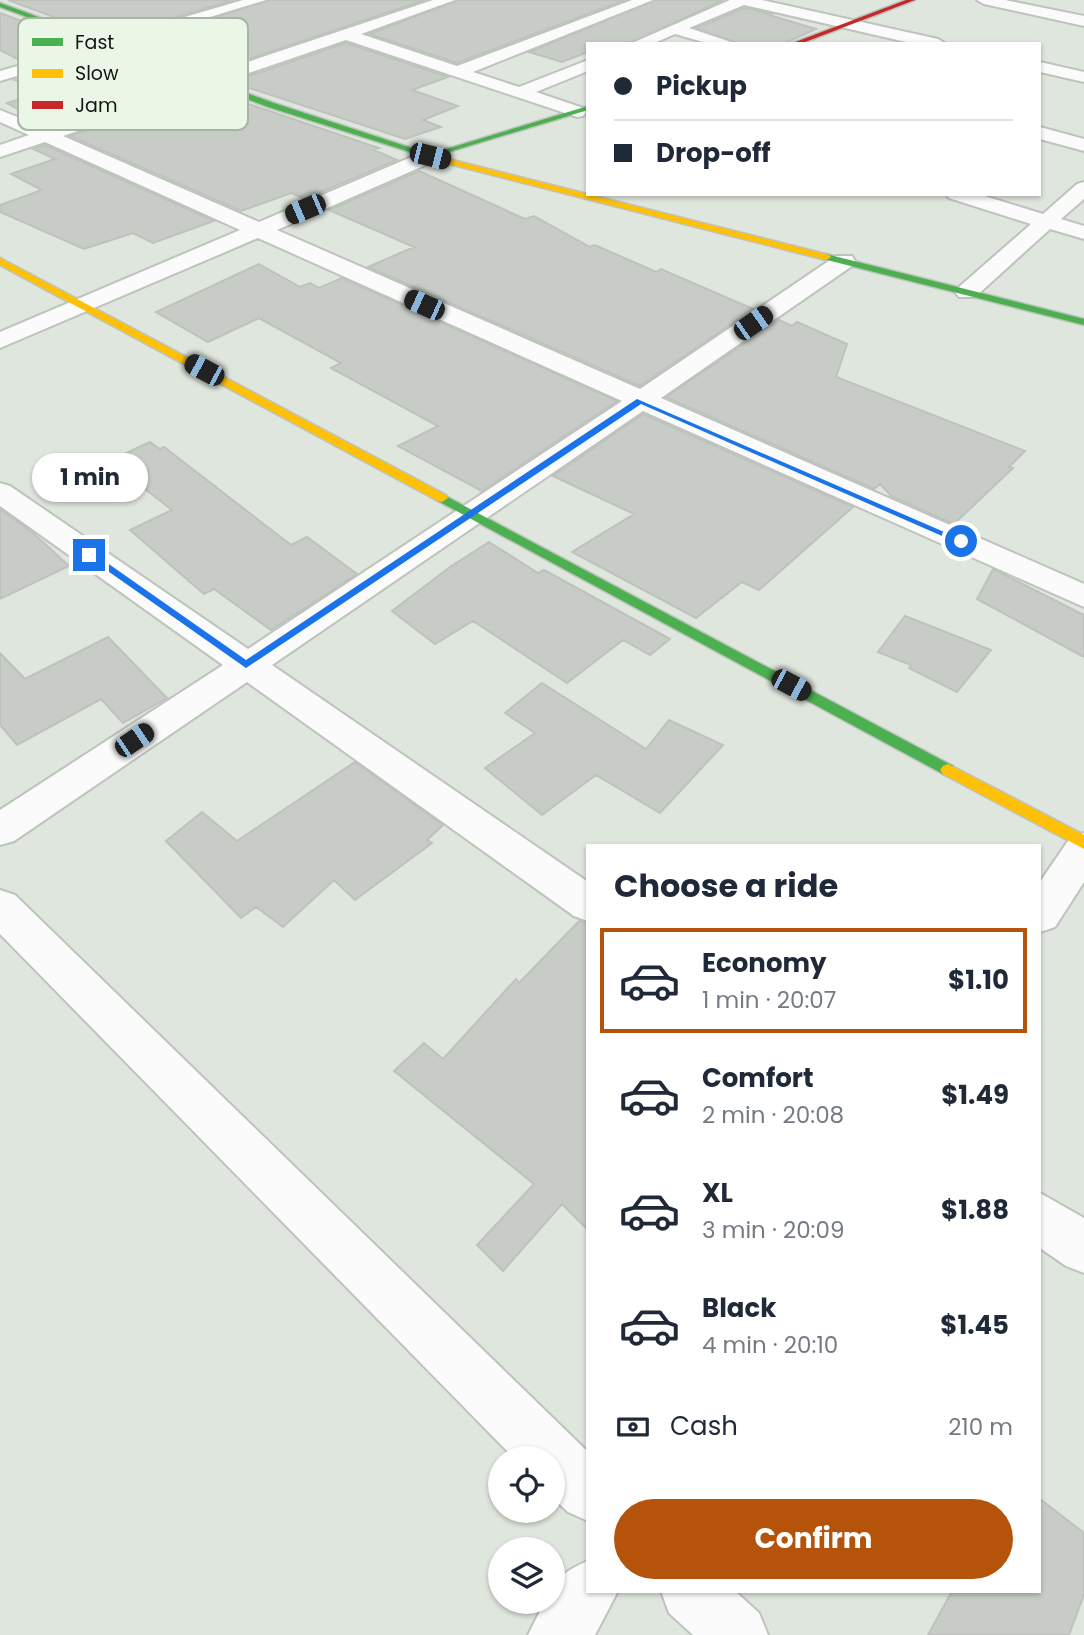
<!DOCTYPE html>
<meta charset="utf-8">
<style>
:root{--surface:#fff;--page:#f2f2f3;--text:#1f2937;--muted:#747a83;--line:#e0e1e3;--accent:#b45309}
body{margin:0;font-family:Poppins,sans-serif;background:var(--page);color:var(--text);height:100vh;display:flex;flex-direction:column;font-size:26px;white-space:nowrap}
*{box-sizing:border-box;margin:0}
p{font-size:23px;color:var(--muted)}
.icon{flex:none;width:38px;height:38px;fill:none;stroke:currentColor;stroke-width:2;stroke-linecap:round;stroke-linejoin:round}
.map{position:relative;flex:1;overflow:hidden}
.side{position:absolute;left:586px;top:844px;width:455px;height:749px;display:flex;flex-direction:column;background:var(--surface);border-radius:0px;box-shadow:0 2px 5px #0004}
.side>*{flex:none}
.banner{position:absolute;left:586px;top:42px;width:455px;height:154px;border-radius:0px;box-shadow:0 2px 5px #0004;display:grid;align-content:center;height:154px;padding:0 28px;background:var(--surface)}
.fabs{position:absolute;left:488px;top:1446px;display:grid;gap:14px}
.fabs a{display:grid;place-items:center;width:77px;height:77px;border-radius:50%;background:var(--surface);box-shadow:0 2px 5px #0004;font-size:35px}
.end{position:absolute;width:32px;height:32px;margin:-16px;border:9px solid #1a73e8;background:#fff;box-shadow:0 0 0 4px #fff}
.from{border-radius:50%}
.bubble{position:absolute;height:49px;border-radius:24px;background:var(--surface);box-shadow:0 2px 5px #0004;font-size:23px;font-weight:700;line-height:49px;text-align:center}
.car{position:absolute;width:21px;height:42px;margin:-21px -10px;border-radius:9px;box-shadow:0 0 5px 2px #0007;background:linear-gradient(#222 24%,#8ab4d8 0 40%,#222 0 76%,#8ab4d8 0 86%,#222 0)}
.banner b{display:flex;align-items:center;gap:24px;height:66px;font-size:26px}
.banner b+b{border-top:2px solid var(--line)}
.banner i{width:18px;height:18px;background:var(--text)}
ul{padding:0;list-style:none}
li{display:flex;align-items:center;gap:21px;height:105px;margin:0 14px 10px;padding:0 14px;border:4px solid transparent;border-radius:0px}
li div{flex:1}
li b{display:block;font-size:26px}
li em{font-style:normal;font-weight:700}
li.current{border-color:var(--accent)}
li>.icon{width:63px;height:63px;stroke-width:1.5}
h2{padding:0 28px;font-size:32px;line-height:84px}
.pay{display:flex;align-items:center;gap:18px;height:77px;padding:0 28px;font-size:26px}
.pay p{margin-inline-start:auto}
.action{display:flex;gap:14px;margin-top:auto;padding:14px 28px}
.action a{flex:1;height:80px;border-radius:42px;background:var(--accent);color:#fff;font-size:28px;font-weight:700;line-height:80px;text-align:center}
.map>svg:first-child{display:block}
</style>
<div class="map">
<svg width="1084" height="1635" viewBox="0 0 1084 1635">
<rect width="100%" height="100%" fill="#dfe6dd"/>
<!-- building -->
<path fill="#c7ccc6" stroke="#bdc3bc" stroke-width="2" d="M8 0H234L108 37Z
M269 0H425L207 73 129 44Z
M458 0H625L457 63 369 34Z
M655 0H723L628 44H588V52L562 62 529 52Z
M744 8 772 14 769 15 816 29 783 44H739L696 28Z
M0 13 83 44 23 62 0 50Z
M346 43 448 77 412 90 458 106 423 120 441 127 405 139 231 82Z
M105 52 182 81 47 126 7 103 49 91 15 80Z
M207 90 379 148 374 150 397 160 305 199 291 193 241 211 70 136Z
M45 145 214 221 153 243 133 233 84 249 0 212V205L42 190 11 174 55 159 33 149Z
M419 171 525 219 534 216 590 247 595 245 656 272 661 269 753 309 640 386 368 267 414 247 329 210Z
M259 264 300 287 310 283 319 288 342 278 617 401 482 491 398 446 438 426 331 368 341 363 259 318 208 342 156 312Z
M779 320 792 326 797 322 847 344 836 377 1025 451 1009 467 1013 468 954 524 891 496 880 484 874 489 666 397Z
M643 414 853 507 759 590 742 582 696 618 572 552 634 514 553 476Z
M150 442 160 449 164 447 291 545 307 537 357 574 271 630 214 589 204 594 130 530 172 510 109 461Z
M0 509 32 532 69 566 0 599Z
M489 542 538 573 544 570 670 639 650 655 623 640 567 683 473 621 435 644 392 611 450 567Z
M993 569 1084 615V657L977 599Z
M905 616 991 650 957 692 909 668 911 665 878 652Z
M108 637 167 698 123 723 101 699 17 745 0 725V653L25 679Z
M542 683 646 749 669 720 723 745 660 813 596 775 542 815 485 768 535 733 505 713Z
M355 762 443 825 427 840 432 843 355 900 334 880 283 927 256 907 241 918 166 841 202 812 237 841Z
M579 921 588 923V1230L562 1204 503 1271 477 1245 534 1184 394 1071 424 1043 443 1059 516 979 519 983Z
M1040 1499 1084 1533V1594L1069 1635H928L952 1591H1040Z"/>
<g fill="none" stroke-linecap="round" stroke-linejoin="round">
<!-- street casing -->
<g stroke="#bec3bd" stroke-width="4">
<path id="street" d="M243 0H266L0 81V71Z
M433 0H455L361 34 457 66 632 0H653L473 72 519 87 588 60V71L536 92 583 108 586 112 583 116 577 117 346 40 63 136 259 222 423 152H437L440 156 437 160 277 230 640 389 836 256H852L855 261 852 266 661 398 1084 584V607L643 411 272 665 588 882V921L574 916 247 682 14 841 0 845V810L223 665 0 506V483L10 486 248 649 622 401 258 238 0 348V332L240 230 45 142 0 157V145L29 135 0 122V110L47 129Z
M730 0H762L938 39 946 44H915L744 5 689 28 737 44H710L675 34 652 44H630Z
M977 0H1005L1084 16V26L984 4Z
M1040 62 1084 72V82L1040 72Z
M1040 127 1084 139V151L1040 139Z
M1084 182V199L1061 219 1084 226V239L1050 229 975 297H959L955 292 959 287 1031 224 949 198 946 194H978L1043 214 1077 184Z
M1084 833V882L1055 927 1040 932V882L1070 838Z
M0 890 15 895 588 1452V1521L568 1512 553 1498V1458H514L0 934Z
M1040 1193 1084 1218V1273L1066 1266 1040 1248Z
M588 1561V1591H618L595 1635H528L545 1601H553C553 1578 568 1569 588 1561Z
M661 1591H735L759 1613 768 1635H693L669 1613Z"/>
</g>
<!-- fast casing -->
<g stroke="#bec3bd" stroke-width="3">
<path id="fast" d="M0 3 274 103 430 154 588 106V110L429 158 268 107 0 7Z
M826 254 1084 319V325L823 259 821 257Z
M442 494 953 766 956 770 948 776 943 774 438 501 436 498Z"/>
</g>
<!-- slow casing -->
<g stroke="#bec3bd" stroke-width="3">
<path id="slow" d="M429 154 829 255 831 257 826 260 426 158Z
M0 258 446 495 448 498 442 502 438 501 0 265Z
M948 764 1084 835V849L943 774 940 770 943 766Z"/>
</g>
<!-- jam casing -->
<g stroke="#bec3bd" stroke-width="3">
<path id="jam" d="M906 0H915L800 44H790Z"/>
</g>
<!-- street -->
<use href="#street" fill="#fafbfa" fill-rule="evenodd"/>
<!-- fast -->
<use href="#fast" fill="#4caf50" fill-rule="evenodd"/>
<!-- slow -->
<use href="#slow" fill="#ffc107" fill-rule="evenodd"/>
<!-- jam -->
<use href="#jam" fill="#c62828" fill-rule="evenodd"/>
</g>
<!-- route -->
<path fill="#1a73e8" d="M637 399 965 541 958 543 641 404 246 668 85 555 93 553 246 660Z"/>
<!-- legend -->
<rect x="18" y="18" width="230" height="112" rx="10" fill="#eaf7e6" stroke="#a9b4a6" stroke-width="2"/>
<rect x="32" y="38" width="31" height="8" fill="#4caf50"/>
<rect x="32" y="69" width="31" height="9" fill="#ffc107"/>
<rect x="32" y="101" width="31" height="8" fill="#c62828"/>
<g font-size="19" fill="#111610">
<text x="75" y="49">Fast</text>
<text x="75" y="80">Slow</text>
<text x="75" y="112">Jam</text>
</g>
</svg>
<div class="fabs">
<a><svg class="icon" aria-label="locate" viewBox="0 0 24 24"><circle cx="12" cy="12" r="6"/><path d="M12 2v4M12 18v4M2 12h4M18 12h4"/></svg></a>
<a><svg class="icon" aria-label="layers" viewBox="0 0 24 24"><path d="M12 4l9 5-9 5-9-5zM3 14l9 5 9-5"/></svg></a>
</div>
<i class="end from" style="left:961px;top:541px"></i>
<i class="end" style="left:89px;top:555px"></i>
<div class="bubble" style="left:32px;top:453px;width:116px">1 min</div>
<i class="car" style="left:430px;top:156px;rotate:104deg"></i>
<i class="car" style="left:305px;top:209px;rotate:247deg"></i>
<i class="car" style="left:424px;top:305px;rotate:294deg"></i>
<i class="car" style="left:753px;top:323px;rotate:55deg"></i>
<i class="car" style="left:204px;top:370px;rotate:298deg"></i>
<i class="car" style="left:791px;top:685px;rotate:118deg"></i>
<i class="car" style="left:134px;top:740px;rotate:56deg"></i>
<div class="banner">
<b><i class="from"></i>Pickup</b>
<b><i></i>Drop-off</b>
</div>
<section class="side">
<h2>Choose a ride</h2>
<ul>
<li class="current"><svg class="icon" aria-label="car" viewBox="0 0 24 24"><path d="M5 17H2v-5l4-1 3-4h7l3 4 3 1v5h-3M9 17h6M6 11h13"/><circle cx="7" cy="17" r="2"/><circle cx="17" cy="17" r="2"/></svg><div><b>Economy</b><p>1 min · 20:07</p></div><em>$1.10</em></li>
<li><svg class="icon" aria-label="car" viewBox="0 0 24 24"><path d="M5 17H2v-5l4-1 3-4h7l3 4 3 1v5h-3M9 17h6M6 11h13"/><circle cx="7" cy="17" r="2"/><circle cx="17" cy="17" r="2"/></svg><div><b>Comfort</b><p>2 min · 20:08</p></div><em>$1.49</em></li>
<li><svg class="icon" aria-label="car" viewBox="0 0 24 24"><path d="M5 17H2v-5l4-1 3-4h7l3 4 3 1v5h-3M9 17h6M6 11h13"/><circle cx="7" cy="17" r="2"/><circle cx="17" cy="17" r="2"/></svg><div><b>XL</b><p>3 min · 20:09</p></div><em>$1.88</em></li>
<li><svg class="icon" aria-label="car" viewBox="0 0 24 24"><path d="M5 17H2v-5l4-1 3-4h7l3 4 3 1v5h-3M9 17h6M6 11h13"/><circle cx="7" cy="17" r="2"/><circle cx="17" cy="17" r="2"/></svg><div><b>Black</b><p>4 min · 20:10</p></div><em>$1.45</em></li>
</ul>
<div class="pay"><svg class="icon" aria-label="cash" viewBox="0 0 24 24"><path d="M3 7h18v10H3z"/><circle cx="12" cy="12" r="2"/></svg>Cash<p>210 m</p></div>
<div class="action"><a>Confirm</a></div>
</section>
</div>
